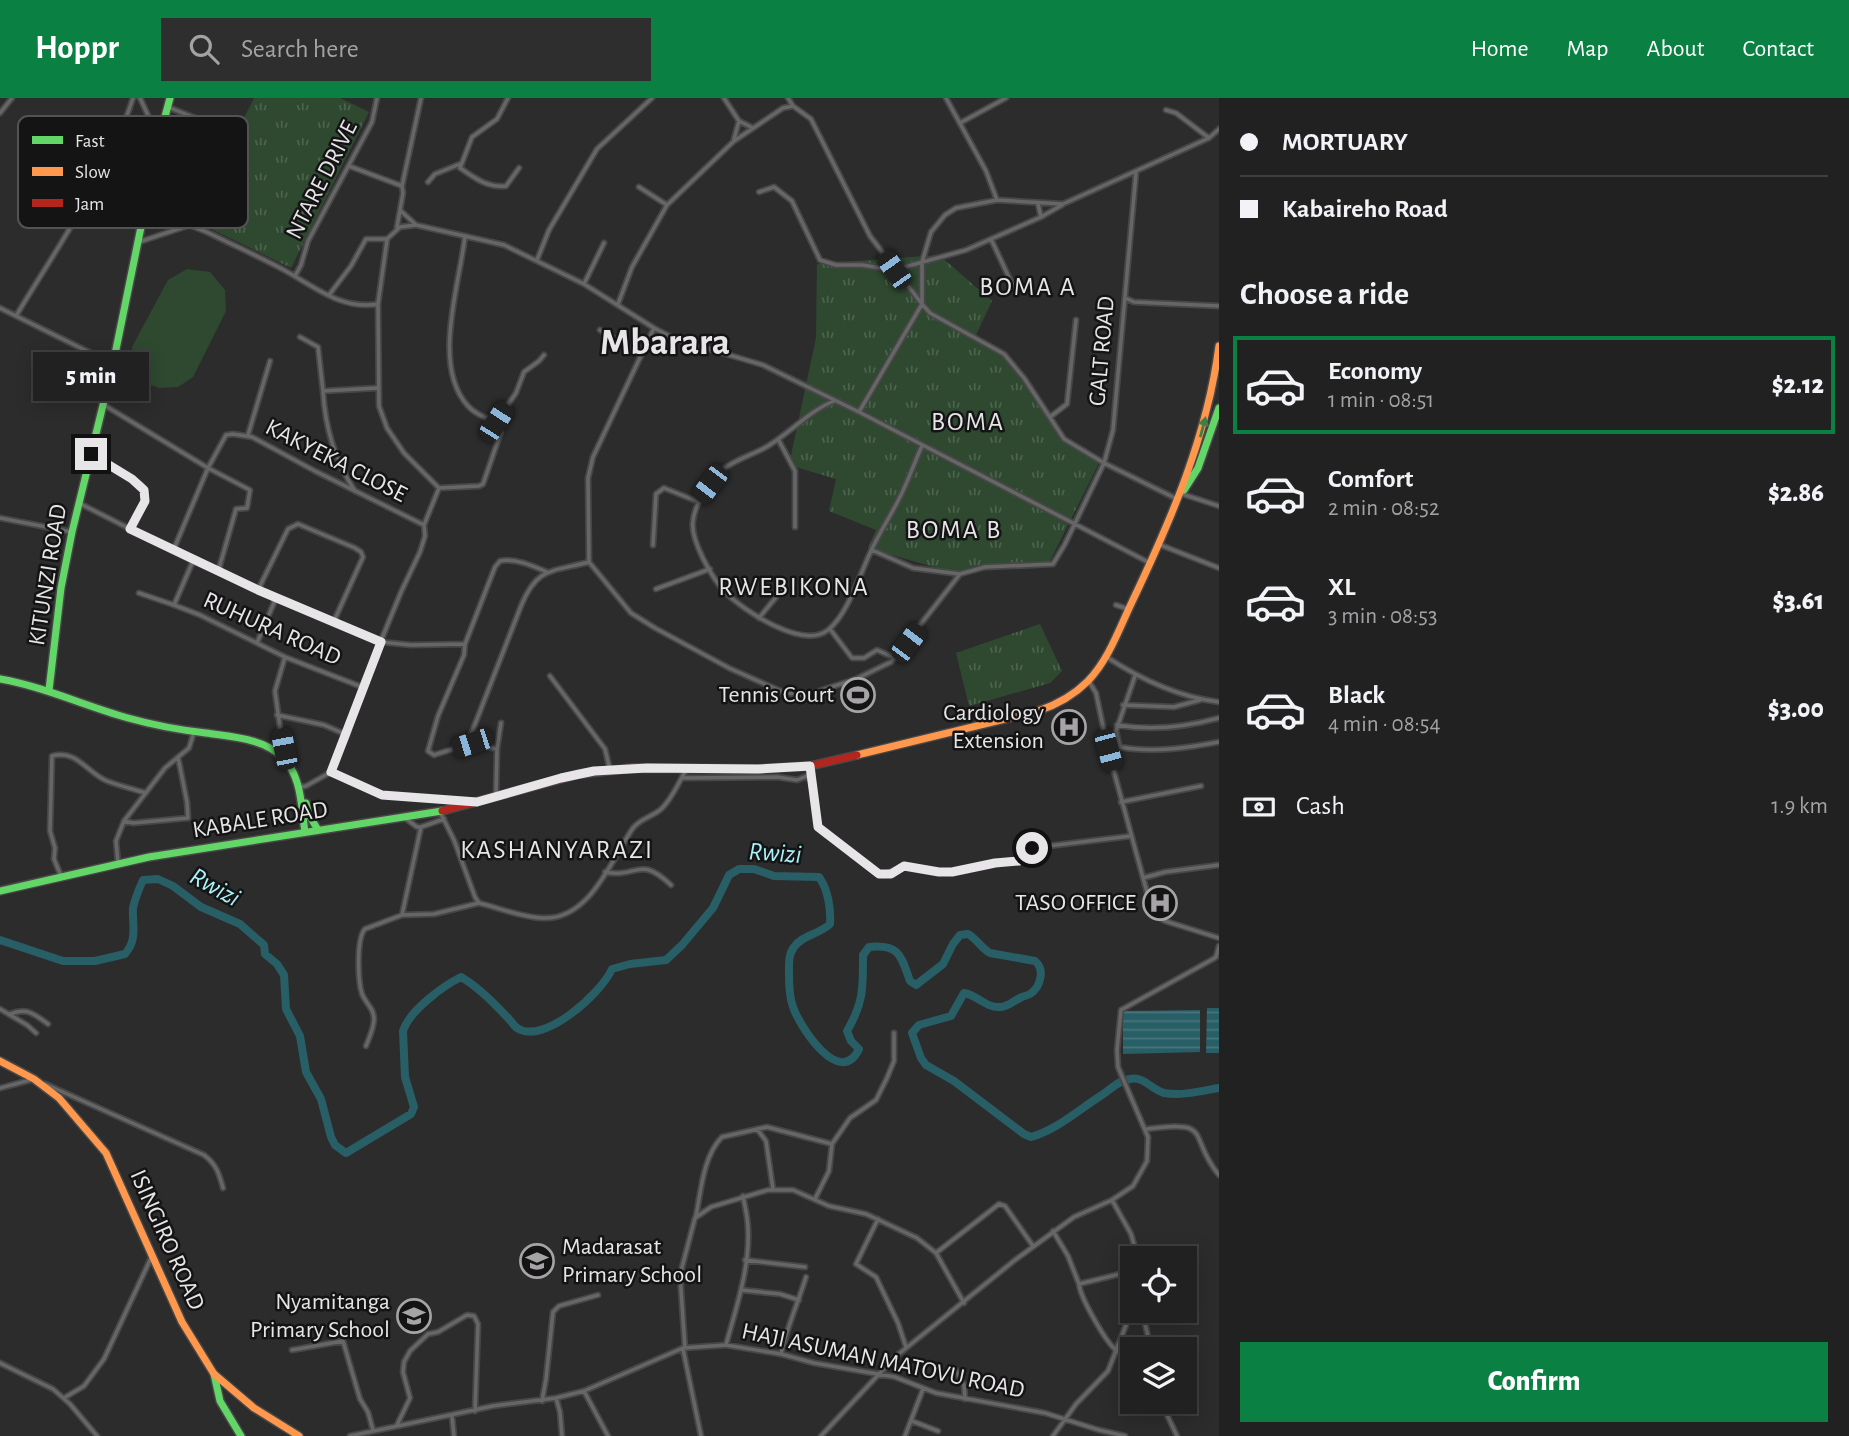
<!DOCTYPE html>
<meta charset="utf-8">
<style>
:root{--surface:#222122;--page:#2e2e2f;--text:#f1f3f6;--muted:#a2a3a5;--line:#3f3e40;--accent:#0b8043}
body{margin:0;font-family:"Alegreya Sans",sans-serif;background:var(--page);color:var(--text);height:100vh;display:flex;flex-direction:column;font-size:26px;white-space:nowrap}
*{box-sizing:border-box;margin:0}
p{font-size:23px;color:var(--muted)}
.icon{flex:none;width:38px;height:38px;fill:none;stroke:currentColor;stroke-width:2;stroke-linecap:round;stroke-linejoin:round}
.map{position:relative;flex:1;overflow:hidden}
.sheet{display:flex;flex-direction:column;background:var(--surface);width:630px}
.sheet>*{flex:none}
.guide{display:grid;align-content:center;height:154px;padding:0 21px;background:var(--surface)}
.controls{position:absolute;left:1120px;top:1148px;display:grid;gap:14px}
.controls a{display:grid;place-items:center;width:77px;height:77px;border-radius:0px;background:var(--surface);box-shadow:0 4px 18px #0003,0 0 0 2px var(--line);font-size:35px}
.end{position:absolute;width:32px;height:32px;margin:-16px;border:9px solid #e7e5e7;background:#111;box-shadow:0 0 0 4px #111}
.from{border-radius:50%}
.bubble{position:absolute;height:49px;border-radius:0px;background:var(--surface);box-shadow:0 4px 18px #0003,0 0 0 2px var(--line);font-size:23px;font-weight:800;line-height:49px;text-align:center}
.car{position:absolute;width:21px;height:42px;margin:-21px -10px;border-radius:9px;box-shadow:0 0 5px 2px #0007;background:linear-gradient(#222 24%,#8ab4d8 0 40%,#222 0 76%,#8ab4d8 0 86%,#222 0)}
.guide b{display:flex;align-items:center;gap:24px;height:66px;font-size:26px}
.guide b+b{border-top:2px solid var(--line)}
.guide i{width:18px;height:18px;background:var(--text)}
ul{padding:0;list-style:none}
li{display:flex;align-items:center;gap:21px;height:98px;margin:0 14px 10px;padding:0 7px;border:4px solid transparent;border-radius:0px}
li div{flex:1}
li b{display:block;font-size:26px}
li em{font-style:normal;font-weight:800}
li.selected{border-color:var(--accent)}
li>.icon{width:63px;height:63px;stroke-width:1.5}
h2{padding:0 21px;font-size:32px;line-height:84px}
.pay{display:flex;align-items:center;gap:18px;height:77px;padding:0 21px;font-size:26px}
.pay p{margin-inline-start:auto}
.cta{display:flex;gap:14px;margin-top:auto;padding:14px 21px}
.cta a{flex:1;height:80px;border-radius:0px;background:var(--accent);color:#fff;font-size:28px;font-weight:800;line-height:80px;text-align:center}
header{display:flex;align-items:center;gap:42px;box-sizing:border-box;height:98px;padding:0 35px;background:var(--accent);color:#fff}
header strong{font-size:33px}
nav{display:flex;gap:38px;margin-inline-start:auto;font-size:24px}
.search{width:490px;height:63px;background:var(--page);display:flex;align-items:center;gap:18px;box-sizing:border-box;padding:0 24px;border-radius:0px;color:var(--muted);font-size:26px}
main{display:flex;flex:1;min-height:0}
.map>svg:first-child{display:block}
</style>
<header>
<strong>Hoppr</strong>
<div class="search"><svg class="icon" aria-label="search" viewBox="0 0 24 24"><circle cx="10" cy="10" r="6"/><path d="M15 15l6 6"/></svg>Search here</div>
<nav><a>Home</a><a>Map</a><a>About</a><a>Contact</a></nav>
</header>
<main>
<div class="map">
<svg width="1219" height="1338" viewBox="0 0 1219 1338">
<defs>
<pattern id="grass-tufts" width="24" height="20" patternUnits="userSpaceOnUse" patternTransform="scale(1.75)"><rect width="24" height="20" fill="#2e4930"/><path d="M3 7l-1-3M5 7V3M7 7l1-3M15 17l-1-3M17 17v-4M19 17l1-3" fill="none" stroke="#4c634e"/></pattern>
<pattern id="water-rules" width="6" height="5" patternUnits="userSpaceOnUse" patternTransform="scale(1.75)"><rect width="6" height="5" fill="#285e65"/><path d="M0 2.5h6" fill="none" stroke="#47757b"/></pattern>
</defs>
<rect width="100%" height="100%" fill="#2d2c2d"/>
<!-- grass -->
<path fill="url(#grass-tufts)" d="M254 0H340L369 14 291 170 193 122Z
M939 157 992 203 974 241 1003 255 1062 341 1100 363 1049 465 958 476 868 450 876 432 829 413 836 381 789 367 816 240 817 166Z
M1040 526 1062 573 1050 585 969 608 956 555Z"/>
<!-- park -->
<path fill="#2e4930" d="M187 171 210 174 225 192 226 213 193 279 178 289 160 290 144 285 134 268 132 249 168 182Z"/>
<!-- water -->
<path fill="url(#water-rules)" d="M1207 910H1219V955H1206Z
M1200 912V954L1123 956V913Z"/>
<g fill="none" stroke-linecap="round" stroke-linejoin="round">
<!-- river -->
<path stroke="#285e65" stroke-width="8" d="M0 842 63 863H95L125 856C138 841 132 827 133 810 135 800 139 791 143 782L158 781 173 788 201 809 240 826 264 847 265 856 277 866 284 877 286 911 300 938 306 974 321 1001 331 1039 335 1047 346 1055 411 1016 414 1009 405 979 403 933C409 913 443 888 461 879 477 888 493 904 506 918 510 921 513 927 517 930 544 948 602 894 612 871L630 866 666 862 682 847 713 810 729 777 739 771H754L774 778 819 779C828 791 831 811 830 826 820 836 802 837 794 849 788 857 789 867 789 876 789 887 789 898 793 909 800 929 840 991 859 951L851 943 847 933C864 904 863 889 863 857L869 849C900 846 901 858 910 883L916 887 943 866 953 846 960 837 968 836C977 841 981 850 990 855L1035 863C1045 871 1041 889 1030 896 1029 897 1021 899 1020 900 1013 903 1008 909 1000 909 986 910 977 897 964 895L951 918 919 927 912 935 921 960 926 967 954 983 1024 1036 1031 1039C1058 1031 1078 1012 1102 997 1111 991 1119 982 1130 981 1144 978 1152 992 1164 995 1183 998 1201 993 1219 990"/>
<!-- street casing -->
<g stroke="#484748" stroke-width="7">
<path id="street" d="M140 0 159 41 215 67
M508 0 497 21 472 39 460 70C475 80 487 90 506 88L519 70
M724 0 739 23 753 30
M788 0 793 8
M946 0 986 73 997 102
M168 9 232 35
M1166 12 1176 15 1209 40
M0 15 12 0
M960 25 1006 0
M734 41 739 23
M349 68 402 88
M428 84 435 76 460 66
M639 89 667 107
M759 94 774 89 792 103 820 162 836 167H862L894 172 966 152 1041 119 1062 107
M1038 106 1041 119
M145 112C167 119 189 126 211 136 235 148 260 159 284 172 315 189 341 212 378 206
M401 113 415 126
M397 129 403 95 402 88 421 0
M387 141 400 129 416 127 504 147 584 186 654 230 675 241 763 267 859 314 1148 464
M991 141 1013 188
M387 142 378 206 379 308 387 330 404 355 439 390
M139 144 190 127
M537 162 549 132 597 51 652 0
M295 178 301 167 308 143 372 24 377 0
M584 186 604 145
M329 197 351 168 366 141H387
M1125 200 1134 204 1219 208
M618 206 632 169 667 107 734 43 783 10 793 8 811 21 870 138 922 206 930 215 1004 256 1024 280 1064 341 1104 365 1177 401
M0 210 113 266
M16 218C58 148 108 78 133 0
M654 230 593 359 588 380 589 464 631 515 655 530 729 570 785 595 800 596 816 594 856 581 891 564 960 476 985 469 1053 466 1065 446 1104 365 1113 332 1136 75
M600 232 640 256
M300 239 318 249 323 293 377 290
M323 293C325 329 335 363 355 393
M834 303C809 313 791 334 768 348 753 357 735 361 721 373 708 384 695 406 693 423 690 442 712 480 725 494 744 513 803 552 828 532 848 516 860 476 871 453 879 435 890 419 899 401 908 384 914 365 922 348
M104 307 208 370 250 392 247 410 236 411 218 474
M859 314 922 206V164L931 134 945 117 956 110 997 102 1063 106 1209 40 1219 31
M1050 319 1067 306 1076 222
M496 324 516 295 524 274 539 263 544 257
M248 337 270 263
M778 341 795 373V429
M91 356 141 387C150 403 138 417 130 431
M439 390 479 388 483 386 501 334 496 324C486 320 475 316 468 308 431 268 460 185 465 138
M1182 396 1219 408
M79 405 193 463 381 544 411 547 465 546 495 469 500 463C515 460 533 468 547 474
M0 420 72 434
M1158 446 1219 470
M653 447 656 396 664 390 699 404
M872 452 913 470 960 476
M173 453 208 370 226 337 233 336 252 339 315 373 424 427
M193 463 174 507 200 517 285 559 362 589
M656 491 710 471
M258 492 288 431 298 426 355 450 361 454 363 459 334 523
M139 495 174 507
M1116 507 1128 511
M759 520 782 492
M830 531 852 560H864L877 552 895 560
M257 545 276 500
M465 546 464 557 438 618 428 653 434 657 472 645
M1105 558C1140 581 1177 599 1219 604
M550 578 605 651 610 672
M1135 578 1116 633 1120 649C1153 655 1187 650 1219 644
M1088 582 1096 595 1108 652 1153 816 1165 823 1219 840
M1123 607 1174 609 1200 602
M277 617 324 627 347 637
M1117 627C1151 633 1186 629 1219 620
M497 651 501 625
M283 660V651L275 593 285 559
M810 670 818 729 875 774 883 777 904 768 939 774H952L995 765 1019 763 1032 750 1131 738
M331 674 382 697 467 704
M682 680 777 679 797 682 807 678 810 682
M300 689 306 688 331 674 347 637 362 589 401 494 420 454 425 438 424 427 439 390
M496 696 497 651 472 645 470 639 521 508C537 469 551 474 589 464
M1121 704 1201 688
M440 714 454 742 475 799 479 805C499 810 521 819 542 820 590 823 611 762 633 730 640 721 651 719 660 712 671 703 679 684 686 672
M124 723 133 725 188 720 187 704 178 659
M421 729 444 721
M118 765 116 743 124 723 165 670 189 650 194 634
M605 774C638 781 638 756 671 787
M61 778 54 761 55 750 50 733 52 658C77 651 87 675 107 683 120 688 133 691 146 695
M1143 780 1165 774 1219 767
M402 817 421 729H417L405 720
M0 911 27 927 36 935
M10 916C27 909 34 916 48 926
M366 948C369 940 374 930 374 921 374 910 366 906 362 896 358 883 356 841 365 831L402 817 434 816 479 805
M45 986 204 1057C216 1066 219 1075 223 1090
M0 990 34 981
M757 1031 766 1043 773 1091
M1147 1031C1215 1021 1187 1039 1219 1077
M815 1101 829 1073 832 1046 850 1020 876 1002 887 980 894 963V935
M1112 1102 1131 1136 1138 1160
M696 1118C701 1093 703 1058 722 1039L767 1029 832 1046
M878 1121 856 1166 876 1179 898 1225 906 1249
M1053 1133 1068 1158 1079 1186 1132 1173
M936 1155 999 1106 1005 1108 1033 1148
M745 1162 805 1169
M1079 1186C1080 1199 1106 1245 1117 1253 1122 1256 1128 1258 1132 1261
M741 1192 780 1196 799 1202
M1142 1213 1151 1251
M726 1247C736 1210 750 1170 748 1131 748 1120 745 1109 743 1098
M685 1250 680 1177 695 1120 711 1109 768 1092H793L829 1108 866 1116 917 1140 936 1155 964 1205
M683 1251 701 1338
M292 1252 343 1243 360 1301 368 1314 373 1332
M781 1256C787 1229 798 1205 806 1179
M0 1265 53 1291 70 1306 97 1338
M955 1271 964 1287 965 1301
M584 1293 608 1338
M64 1300 84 1288 104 1261 151 1160
M556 1300 560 1314 562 1338
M542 1303 546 1281 553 1214 559 1208 598 1197
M1161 1304 1177 1338
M452 1318 454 1338
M912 1323 938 1333
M397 1327 410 1300 403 1274 404 1264 410 1253 428 1236 438 1234 467 1217 474 1218 478 1226 475 1313
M350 1338 493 1308 556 1300 584 1293 683 1250 726 1247 781 1256 814 1265 895 1279 936 1295 1045 1315 1099 1332 1125 1338
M821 1338 895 1259 1015 1162 1074 1119 1112 1102 1133 1088 1147 1063 1148 1039 1118 969 1117 952 1121 912 1213 861 1216 859 1219 848
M905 1338 923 1291
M1053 1338 1076 1306 1108 1273 1132 1212"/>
</g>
<!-- fast casing -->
<g stroke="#484748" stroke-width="10">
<path id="fast" d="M1184 392 1198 370 1219 310
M0 581C45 589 85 608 128 620 153 627 180 632 206 635 231 639 263 640 282 659 302 678 301 708 305 734
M49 592 61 490 72 434 113 266 159 41 170 0
M306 705 309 717 318 732
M0 793 149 759 442 713
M214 1276 220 1303 241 1338"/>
</g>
<!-- slow casing -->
<g stroke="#484748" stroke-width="10">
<path id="slow" d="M857 657 1038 613C1056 607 1074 597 1088 583 1109 561 1119 531 1132 504 1171 422 1207 339 1219 248
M0 963 34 981 59 1000 106 1055 182 1224 214 1276 254 1310 299 1338"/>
</g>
<!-- jam casing -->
<g stroke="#484748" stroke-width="10">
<path id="jam" d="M442 713 579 676 633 670 758 671 810 668 857 657"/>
</g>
<!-- street -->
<use href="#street" stroke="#676667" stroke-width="3.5"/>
<!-- fast -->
<use href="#fast" stroke="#63d668" stroke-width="7"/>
<!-- slow -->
<use href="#slow" stroke="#ff974d" stroke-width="7"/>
<!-- jam -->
<use href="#jam" stroke="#b3261e" stroke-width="7"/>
</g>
<!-- one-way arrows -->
<defs><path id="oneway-solid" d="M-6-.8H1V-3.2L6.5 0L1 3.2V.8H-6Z" transform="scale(1.75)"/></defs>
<use fill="#407f43" href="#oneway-solid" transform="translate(1203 329) rotate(-75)"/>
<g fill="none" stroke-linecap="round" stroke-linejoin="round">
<!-- route -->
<path stroke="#e7e5e7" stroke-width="9" d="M91 356 132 381 144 392 145 403 130 431 258 492 381 544 331 674 382 697 477 704 561 680 594 673 647 670 758 671 810 668 818 729 879 776H891L904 768 939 774H952L995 765 1019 763 1032 750"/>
</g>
<!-- icons -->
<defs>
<g id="stadium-ring" transform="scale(1.75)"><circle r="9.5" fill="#151415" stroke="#a6a4a6" stroke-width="1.5"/><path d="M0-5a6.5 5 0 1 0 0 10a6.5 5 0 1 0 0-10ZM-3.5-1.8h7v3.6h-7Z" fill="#a6a4a6"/></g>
<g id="hospital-ring" transform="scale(1.75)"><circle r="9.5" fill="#151415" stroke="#a6a4a6" stroke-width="1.5"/><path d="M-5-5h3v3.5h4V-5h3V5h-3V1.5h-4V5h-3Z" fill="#a6a4a6"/></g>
<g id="school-ring" transform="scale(1.75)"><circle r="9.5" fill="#151415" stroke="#a6a4a6" stroke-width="1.5"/><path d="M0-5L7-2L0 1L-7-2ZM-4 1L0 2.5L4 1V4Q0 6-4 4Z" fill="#a6a4a6"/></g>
</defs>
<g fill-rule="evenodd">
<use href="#stadium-ring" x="858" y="597"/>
<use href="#hospital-ring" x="1069" y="629"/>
<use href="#hospital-ring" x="1160" y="805"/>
<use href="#school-ring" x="537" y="1163"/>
<use href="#school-ring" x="414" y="1218"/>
</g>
<g text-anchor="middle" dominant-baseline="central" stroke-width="5" stroke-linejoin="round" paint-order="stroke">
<!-- street labels -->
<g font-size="24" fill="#e7e5e7" stroke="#151415">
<text transform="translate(322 82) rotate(-63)">NTARE DRIVE</text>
<text transform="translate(1102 253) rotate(-85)">GALT ROAD</text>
<text transform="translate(336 363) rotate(27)">KAKYEKA CLOSE</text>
<text transform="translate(48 477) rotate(-81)">KITUNZI ROAD</text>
<text transform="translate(272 531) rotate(24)">RUHURA ROAD</text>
<text transform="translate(260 722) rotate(-9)">KABALE ROAD</text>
<text transform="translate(167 1142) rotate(66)">ISINGIRO ROAD</text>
<text transform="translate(883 1263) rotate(12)">HAJI ASUMAN MATOVU ROAD</text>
</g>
<!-- poi labels -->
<g font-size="24" fill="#e7e5e7" stroke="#151415" text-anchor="end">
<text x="834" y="597">Tennis Court</text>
<text x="1044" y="615">Cardiology<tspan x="1044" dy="28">Extension</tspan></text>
<text x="1136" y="805">TASO OFFICE</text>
<text x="562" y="1149" text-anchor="start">Madarasat<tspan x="562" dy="28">Primary School</tspan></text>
<text x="390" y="1204">Nyamitanga<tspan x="390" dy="28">Primary School</tspan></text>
</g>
<!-- neighbourhood labels -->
<g font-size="26" letter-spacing="2" fill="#e7e5e7" stroke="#151415">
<text x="1028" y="189">BOMA A</text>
<text x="968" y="324">BOMA</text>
<text x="954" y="432">BOMA B</text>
<text x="794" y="489">RWEBIKONA</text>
<text x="557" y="752">KASHANYARAZI</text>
</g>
<!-- water labels -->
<g font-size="26" font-style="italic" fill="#aaf3fb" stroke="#151415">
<text transform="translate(775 755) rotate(4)">Rwizi</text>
<text transform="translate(215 789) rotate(29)">Rwizi</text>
</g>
<!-- town labels -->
<g font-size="38" font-weight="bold" fill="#e7e5e7" stroke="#151415">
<text x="665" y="245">Mbarara</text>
</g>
</g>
<!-- legend -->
<rect x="18" y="18" width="230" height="112" rx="10" fill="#151415" stroke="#545354" stroke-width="2"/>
<rect x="32" y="38" width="31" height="8" fill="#63d668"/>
<rect x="32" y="69" width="31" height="9" fill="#ff974d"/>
<rect x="32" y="101" width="31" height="8" fill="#b3261e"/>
<g font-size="19" fill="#e7e5e7">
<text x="75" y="49">Fast</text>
<text x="75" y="80">Slow</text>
<text x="75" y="112">Jam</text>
</g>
</svg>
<div class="controls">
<a><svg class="icon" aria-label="locate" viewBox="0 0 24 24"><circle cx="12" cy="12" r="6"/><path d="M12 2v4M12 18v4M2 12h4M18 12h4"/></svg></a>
<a><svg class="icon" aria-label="layers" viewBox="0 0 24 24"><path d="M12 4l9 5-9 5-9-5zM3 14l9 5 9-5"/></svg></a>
</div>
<i class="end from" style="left:1032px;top:750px"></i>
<i class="end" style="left:91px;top:356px"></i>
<div class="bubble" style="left:33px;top:254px;width:116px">5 min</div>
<i class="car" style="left:894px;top:172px;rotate:325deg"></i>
<i class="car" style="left:496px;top:324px;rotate:33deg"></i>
<i class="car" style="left:710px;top:386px;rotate:217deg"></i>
<i class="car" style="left:908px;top:545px;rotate:37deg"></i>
<i class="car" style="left:472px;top:645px;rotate:252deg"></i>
<i class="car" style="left:284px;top:651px;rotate:349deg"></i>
<i class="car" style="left:1108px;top:652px;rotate:165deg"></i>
</div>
<section class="sheet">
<div class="guide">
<b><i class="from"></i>MORTUARY</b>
<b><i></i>Kabaireho Road</b>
</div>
<h2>Choose a ride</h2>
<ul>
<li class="selected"><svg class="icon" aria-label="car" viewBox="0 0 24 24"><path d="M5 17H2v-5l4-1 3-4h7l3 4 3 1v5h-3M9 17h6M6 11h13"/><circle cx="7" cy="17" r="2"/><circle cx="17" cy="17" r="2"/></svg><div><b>Economy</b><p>1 min · 08:51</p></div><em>$2.12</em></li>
<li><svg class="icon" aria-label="car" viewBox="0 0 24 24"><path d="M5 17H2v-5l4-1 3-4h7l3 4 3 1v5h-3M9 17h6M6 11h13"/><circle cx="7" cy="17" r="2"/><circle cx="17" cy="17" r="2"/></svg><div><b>Comfort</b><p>2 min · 08:52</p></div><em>$2.86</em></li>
<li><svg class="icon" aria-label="car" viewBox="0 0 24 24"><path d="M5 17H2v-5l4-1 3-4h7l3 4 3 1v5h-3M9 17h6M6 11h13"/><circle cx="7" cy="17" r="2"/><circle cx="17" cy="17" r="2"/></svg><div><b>XL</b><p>3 min · 08:53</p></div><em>$3.61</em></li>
<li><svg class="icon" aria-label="car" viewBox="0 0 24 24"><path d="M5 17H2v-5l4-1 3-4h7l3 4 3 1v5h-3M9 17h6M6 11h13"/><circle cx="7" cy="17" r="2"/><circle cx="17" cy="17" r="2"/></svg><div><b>Black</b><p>4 min · 08:54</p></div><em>$3.00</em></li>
</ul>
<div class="pay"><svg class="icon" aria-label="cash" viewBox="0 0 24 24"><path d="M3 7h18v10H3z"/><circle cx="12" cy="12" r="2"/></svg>Cash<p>1.9 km</p></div>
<div class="cta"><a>Confirm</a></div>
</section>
</main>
